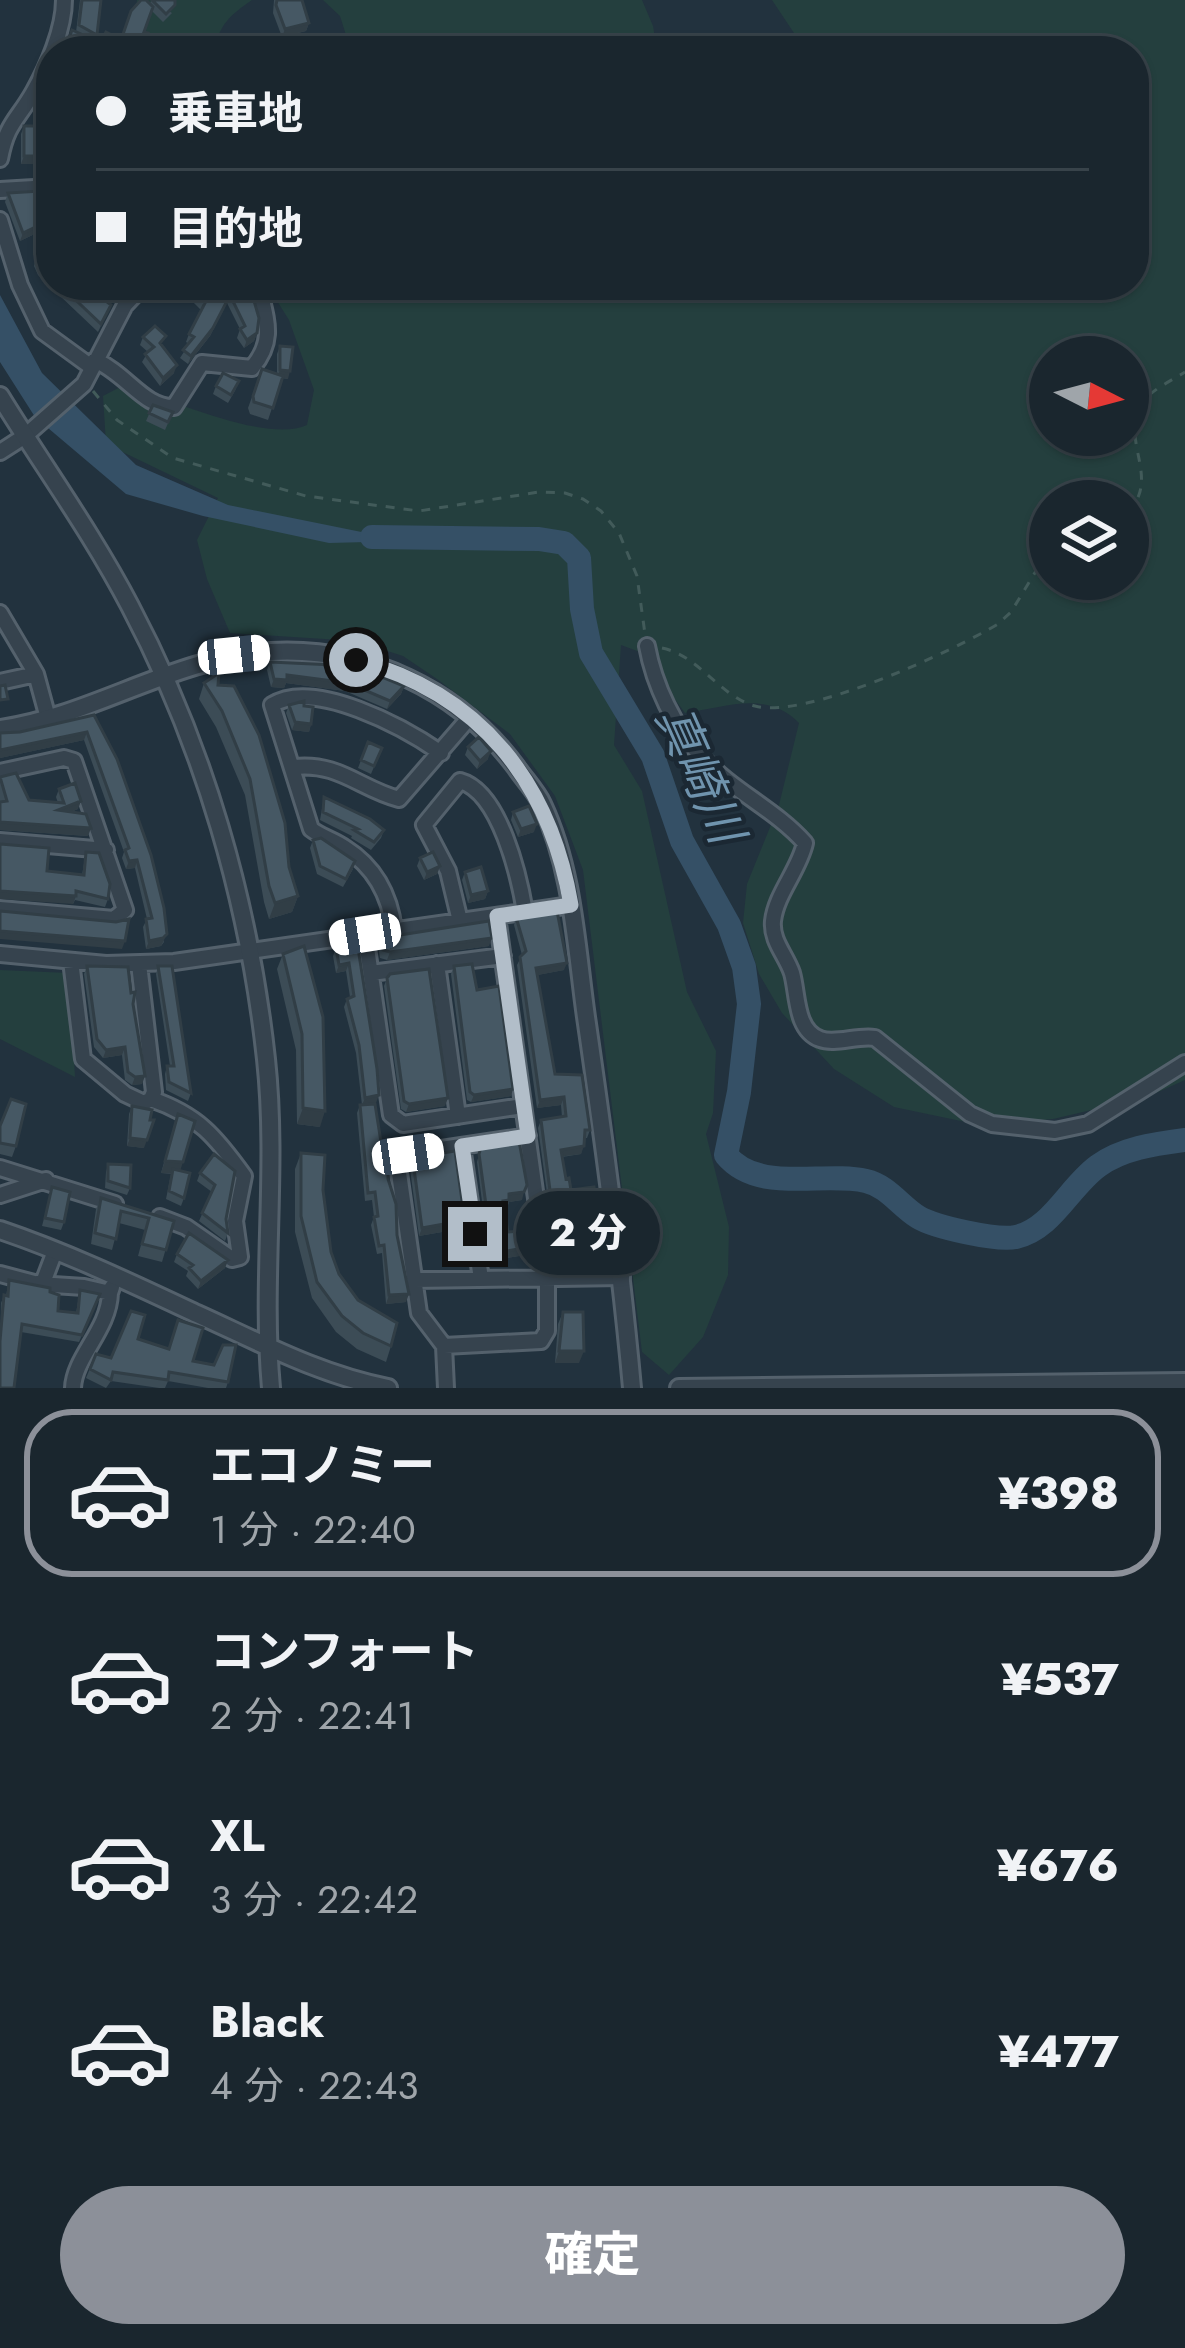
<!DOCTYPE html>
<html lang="ja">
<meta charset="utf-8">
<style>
:root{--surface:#1a262e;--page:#232e36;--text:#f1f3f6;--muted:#9fa5aa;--line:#38434a;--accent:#8c9099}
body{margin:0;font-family:Jost,"Noto Sans JP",sans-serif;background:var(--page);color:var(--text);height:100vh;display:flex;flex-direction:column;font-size:45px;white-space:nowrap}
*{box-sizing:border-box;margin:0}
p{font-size:39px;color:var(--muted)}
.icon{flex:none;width:66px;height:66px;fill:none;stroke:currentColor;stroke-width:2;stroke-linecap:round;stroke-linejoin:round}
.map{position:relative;height:1388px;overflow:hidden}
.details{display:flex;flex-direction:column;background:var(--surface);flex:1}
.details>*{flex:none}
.guide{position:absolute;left:36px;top:36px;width:1113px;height:264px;border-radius:48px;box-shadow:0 3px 9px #0004,0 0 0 3px var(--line);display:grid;align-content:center;height:264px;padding:0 60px;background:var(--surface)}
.needle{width:78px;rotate:96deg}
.buttons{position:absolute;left:1029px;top:336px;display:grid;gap:24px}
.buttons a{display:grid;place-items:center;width:120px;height:120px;border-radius:50%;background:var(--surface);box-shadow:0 3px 9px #0004,0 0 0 3px var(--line);font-size:60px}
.end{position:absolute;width:54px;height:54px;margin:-27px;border:15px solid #b2bec9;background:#111;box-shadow:0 0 0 6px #111}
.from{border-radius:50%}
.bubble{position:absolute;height:84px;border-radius:42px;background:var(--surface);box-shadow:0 3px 9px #0004,0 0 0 3px var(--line);font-size:39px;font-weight:800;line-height:84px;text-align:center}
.car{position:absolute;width:36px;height:72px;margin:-36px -18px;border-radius:15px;box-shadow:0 0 9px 3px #0007;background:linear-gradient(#fff 24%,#345 0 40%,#fff 0 76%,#345 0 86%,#fff 0)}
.guide b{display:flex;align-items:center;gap:42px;height:114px;font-size:45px}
.guide b+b{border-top:3px solid var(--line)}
.guide i{width:30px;height:30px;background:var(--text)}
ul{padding:21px 0 0;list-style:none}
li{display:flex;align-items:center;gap:36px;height:168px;margin:0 24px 18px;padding:0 36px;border:6px solid transparent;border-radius:48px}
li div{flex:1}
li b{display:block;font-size:45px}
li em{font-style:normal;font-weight:800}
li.selected{border-color:var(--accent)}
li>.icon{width:108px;height:108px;stroke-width:1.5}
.primary-button{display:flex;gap:24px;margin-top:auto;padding:24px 60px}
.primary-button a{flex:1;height:138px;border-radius:72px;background:var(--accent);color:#fff;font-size:48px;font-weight:800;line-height:138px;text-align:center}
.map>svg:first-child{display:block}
</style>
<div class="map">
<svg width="1185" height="1388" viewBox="0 0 1185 1388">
<rect width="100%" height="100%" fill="#22323e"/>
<!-- green -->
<path fill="#243f3e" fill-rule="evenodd" d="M137 0H252C230 15 219 25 214 51H136L133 41Z
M323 0H642L653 26 657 51H351L340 16Z
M772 0H1185V1080L1147 1097 1053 1119 980 1125 894 1107 834 1069 782 1013 759 974 743 923 747 884 779 805 799 723C766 690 727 707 685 713L640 652 621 645 614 745 642 791 687 992 716 1051 713 1113 706 1134 729 1227 728 1275 703 1337 669 1375 642 1352 583 870 555 796 510 734 437 679 403 656 356 641 230 633 207 579 197 540 218 498 106 444 103 396 124 385C167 398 267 444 307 425L314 390 289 320 267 285H1134V51H806ZM1050 357H1128V435H1050ZM1050 501H1128V579H1050Z
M0 970 69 973 75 1077 0 1039Z"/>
<!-- water -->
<path fill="#355066" d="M0 295 42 373 136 465 228 505 406 541 329 543 203 516 126 494 35 417 0 362Z"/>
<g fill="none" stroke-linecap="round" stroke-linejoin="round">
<!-- river -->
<path stroke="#355066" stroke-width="24" d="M372 537 539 539 564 543 579 558 582 609 591 653 653 756 682 841 729 925 744 967 749 1004 739 1092 726 1155C758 1194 822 1171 866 1181 888 1186 900 1206 918 1217 934 1227 997 1241 1016 1237 1052 1229 1069 1187 1098 1166 1123 1148 1155 1144 1185 1140"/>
<!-- minor casing -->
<g stroke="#54616c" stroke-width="20">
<path id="minor" d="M0 159C7 122 18 120 34 91 48 66 64 29 64 0
M0 190 51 187
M0 220 20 285 42 331 90 366
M95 360C127 374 144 408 174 407L202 363 252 368C273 343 268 325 261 296L244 285
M0 452 25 436 84 384 125 305 144 285
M0 613 36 674 48 718
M647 646C654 684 674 728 702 757 732 791 775 809 805 843 799 870 776 894 773 921 771 941 786 955 792 973 798 994 795 1030 820 1039 835 1045 857 1035 875 1038L970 1114 992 1124 1055 1131 1088 1124 1185 1063
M0 682 36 674
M294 767C339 762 360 789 399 799L470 717
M0 772 64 758 74 761 125 910 114 919 0 909
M0 841 106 850
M460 921 448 871 424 825 460 781C500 792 519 876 525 912
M394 930C390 896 375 867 345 848 334 840 321 837 311 829L272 705C314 678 405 728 441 753
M365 934 391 1115 403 1124 523 1106
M0 954 106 964 174 962 571 905
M71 961 83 1059 125 1094 144 1103 151 1099 154 1092 139 964
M437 964 458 1116
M371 973 503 956
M151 1099C198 1115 216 1137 244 1176L235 1221 240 1257 232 1259 186 1227 160 1217
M462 1146 481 1279
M0 1168 115 1204
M0 1195 46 1180
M0 1274 38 1284 44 1280 55 1251
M414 1280 622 1277
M38 1284 84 1287 110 1293 112 1287
M444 1346 541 1341 547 1331V1278L497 916
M73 1388C74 1357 109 1330 110 1293
M446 1388 444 1346 419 1313 398 1166 408 1154 528 1136"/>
</g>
<!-- tertiary casing -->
<g stroke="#54616c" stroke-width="22">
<path id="tertiary" d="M0 396C43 466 92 533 130 606 204 746 249 902 266 1059 278 1169 261 1279 271 1388
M0 729C93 716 176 656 271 652 367 647 458 689 516 767 524 779 536 791 542 804 573 870 576 946 586 1017 604 1141 621 1264 632 1388
M0 1230C68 1253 133 1284 197 1314 259 1342 320 1375 388 1388
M679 1388 1185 1382"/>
</g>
<!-- path -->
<path stroke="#425b5a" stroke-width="3" stroke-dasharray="9 9" stroke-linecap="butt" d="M93 391 117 420 173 458 306 496 419 511 539 492 565 493 583 499 601 511 619 533 637 576 645 634
M1128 512C1160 479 1123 445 1139 408 1146 392 1171 381 1185 372
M662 648C700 656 719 696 755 706 805 720 953 651 998 624L1011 612 1050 548"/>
<!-- minor -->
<use href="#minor" stroke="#36434e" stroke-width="14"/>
<!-- tertiary -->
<use href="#tertiary" stroke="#36434e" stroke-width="16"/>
</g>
<!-- wall -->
<path fill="#3c4c56" d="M80 0H101L97 35 94 43 81 35 74 51H65L72 30 76 32Z
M152 0 172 13 163 22 152 11 144 32 148 33 141 51 135 49 133 51H95L121 40Z
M274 0H302L309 23 306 31 282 37 273 13Z
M24 126 42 156 39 164H21V134Z
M51 192V285H86L111 305 98 332 38 275 34 266 36 258 49 256 43 230 20 241 5 202 8 193 42 196Z
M220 285 224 289 233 285 257 333 254 341 244 348 237 338 240 329 227 303 210 336 188 364 180 358 189 344 186 342 189 334 201 310 176 285Z
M143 337 162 345 174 373 160 386 142 362 148 352 140 345Z
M280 346 288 379 282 378 268 420 250 414 248 408 262 369 277 374V354Z
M216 386 236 389 228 403 213 394Z
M153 405 173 412 165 430 146 421Z
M270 662 404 686 401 694 387 709 345 691 286 683 284 688 271 687 267 670Z
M204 683 218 685 289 867 298 896 292 912 269 919 264 902 245 795 216 727 199 699Z
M289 705 304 706 311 724 309 732 292 730 286 713Z
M94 715 164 942 161 946 146 949 143 927 147 919 135 868 126 869 122 858 124 852 84 740 0 758V733L20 732Z
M368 742 382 748 371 774 358 768Z
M468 747 488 759 477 769 465 755Z
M0 777 29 800 58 803 56 797 59 789 78 809 71 812 88 836 0 830Z
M324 797 384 830 381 838 371 850 351 838 352 836 320 820Z
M513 812 534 832 518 837 511 820Z
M313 840 353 869 343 887 317 874 310 848Z
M86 852 108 899 105 907 75 900 73 904 47 871 82 875Z
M420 858 440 866 437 874 424 880 417 866Z
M465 872 488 891 485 899 468 903 462 880Z
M516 917 564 970 537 975 555 1074 590 1130 587 1138H585L581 1154 562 1157 566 1179 596 1228 575 1232 573 1262 562 1264 551 1222 538 1128 541 1120 562 1117 561 1105 537 1108 517 965 522 955 514 925Z
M381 938 489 946 387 960 380 958 378 946Z
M304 946 320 1127 297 1124 296 1050 277 969 283 954Z
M349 946 376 1103 374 1104 397 1235 406 1302 386 1304 382 1253 377 1254 371 1225 374 1217 372 1200 365 1201 357 1113 360 1105H362L356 1053 344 1007 347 999 350 997 346 971 336 973 333 956 336 948Z
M87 966 133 1004 142 1084 132 1085 125 1080 122 1055 103 1058 94 1047 84 974Z
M158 966 191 1093 188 1101 166 1090 165 1074 167 1066H170L156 974Z
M454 966 477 990 511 1096 471 1102 467 1100 451 974Z
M387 978 445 1106 406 1112 401 1109 384 986Z
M132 1106 144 1148 127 1146 129 1114Z
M178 1114 180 1171 184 1198 181 1206 166 1199 171 1174 161 1173Z
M0 1126 16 1146 12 1157 0 1154Z
M481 1147 522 1200 509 1202 507 1208H505L508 1232 535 1246 532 1254 506 1258 505 1262 490 1264 477 1162Z
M301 1153 323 1190 331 1252 339 1274 391 1346 386 1362 357 1349 336 1332 312 1298 295 1232V1169Z
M214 1154 228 1233 225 1241 199 1221 212 1192 197 1181 200 1173Z
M413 1161 465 1254 462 1262 447 1264 442 1232 419 1236 410 1169Z
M108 1164 130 1188 127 1195 105 1188 106 1172Z
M52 1187 64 1222 61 1230 42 1226Z
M101 1198 174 1221 162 1262 138 1256 145 1230 119 1223 112 1250 91 1244 96 1209Z
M177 1254 228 1260 225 1268 198 1289 186 1276 188 1271 174 1262Z
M9 1280 50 1292 58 1311 76 1313 80 1290 100 1294 79 1342 21 1332 0 1388 1 1303 4 1295 6 1296Z
M563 1312 579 1363H555L558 1324Z
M138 1339 193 1361 228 1382 226 1388H208L168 1381 165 1388H159L111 1381 106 1388 86 1378 96 1354 111 1358Z"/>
<!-- shaded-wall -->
<path fill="#313e46" d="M309 23 306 31 282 37 285 29Z
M24 156H42L39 164H21Z
M46 222 43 230 20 241 23 233Z
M230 295 210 336 188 364 191 356Z
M257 333 254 341 244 348 247 340Z
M177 365 174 373 160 386 163 378Z
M280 370 290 371 288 379 277 377Z
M287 675 348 683 345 691 286 683 284 688 271 687 274 679Z
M404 686 401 694 387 709 390 701Z
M295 722 311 724 309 732 292 730Z
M87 732 84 740 0 758V750Z
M491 751 488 759 477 769 480 761Z
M81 801 78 809 55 818 58 810Z
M0 822 91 828 88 836 0 830Z
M537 824 534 832 518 837 521 829Z
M137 860 135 868 126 869 129 861Z
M440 866 437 874 424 880 427 872Z
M0 891 76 896 73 904 0 899Z
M488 891 485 899 468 903 471 895Z
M298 896 292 912 269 919 275 903Z
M0 931 125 941 122 949 0 939Z
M167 934 161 946 146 949 149 941Z
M492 938 489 946 387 960 390 952Z
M349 963 346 971 336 973 339 965Z
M567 963 564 970 533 976 536 968Z
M125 1047 122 1055 103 1058 106 1050Z
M145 1076 142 1084 132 1085 135 1077Z
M513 1089 511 1096 471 1102 474 1095Z
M379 1095 376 1103 362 1105 365 1098Z
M564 1097 561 1105 537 1108 540 1100Z
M448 1098 445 1106 406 1112 409 1104Z
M303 1108 325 1111 320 1127 297 1124Z
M130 1138 147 1140 144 1148 127 1146Z
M584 1146 581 1154 558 1157 561 1150Z
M165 1161 183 1162 179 1174 161 1173Z
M524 1192 522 1200 509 1202 507 1208 501 1209 509 1194Z
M599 1220 596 1228 572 1232 575 1224Z
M444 1224 442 1232 419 1236 422 1228Z
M535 1246 532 1254 506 1258 505 1262 490 1264 493 1256 507 1251Z
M465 1254 462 1262 447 1264 449 1256Z
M576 1255 573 1262 562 1264 565 1257Z
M228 1260 225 1268 198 1289 201 1281Z
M409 1294 406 1302 386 1304 389 1295Z
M559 1351H584L579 1363H555Z"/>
<!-- building -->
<path fill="#465864" stroke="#313e46" stroke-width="3" d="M82 0H101L97 35 79 25Z
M141 0H146L153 7 144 32 148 33 144 43 137 41 132 51H95L106 32 121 40 131 11Z
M152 0H175V5L166 14Z
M277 0H302L309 23 285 29 276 5Z
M72 30 81 34 76 46 66 47Z
M24 126H42V156H24Z
M41 191 42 196 51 192V242L46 222 23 233 8 193Z
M46 253 51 257V277L40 267 36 258Z
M60 285H86L111 305 101 324Z
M187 285H220L224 289 233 285H241L252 294 259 318 257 333 247 340 240 329 245 326 230 295 213 328 191 356 183 350 194 337 189 334 205 303Z
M155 326 166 336 160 343 177 365 163 378 145 354 154 347 143 337Z
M280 346 293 347 290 371 280 370Z
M262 369 283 376 273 408 254 402 253 396Z
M223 373 239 381 231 395 216 386Z
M153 405 173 412 168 422 149 413Z
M270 662 355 666 404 686 390 701 348 683 287 675V680L274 679Z
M219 673 218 685 234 686 259 735 285 823 289 867 298 896 275 903 269 886 250 779 222 711 204 683Z
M5 685 8 699 0 700V686Z
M304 701V706L313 707 311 724 295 722 289 705Z
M94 715 117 759 151 855 164 908 167 934 163 938 149 941 146 919 152 918 137 860 129 861 125 850 129 848 87 732 0 750V733L20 732Z
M479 737 491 751 480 761 468 747Z
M368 742 382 748 374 766 361 760Z
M16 773 29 800 64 803 59 789 75 783 81 801 58 810 86 814 91 828 0 822V802L7 801 0 777Z
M324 797 370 819 384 830 374 842 354 830 358 829 323 812Z
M529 806 537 824 521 829 513 812Z
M321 838 355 861 346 879 320 866 313 840Z
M0 844 49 848 47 871 84 875 86 852 99 853 110 884 108 899 76 891V896L0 891Z
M433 852 440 866 427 872 420 858Z
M481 867 488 891 471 895 465 872Z
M0 911 116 922 129 919 125 941 0 931Z
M557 911 567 963 536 968 555 1074 582 1075 590 1130H585L584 1146 561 1150 566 1179 569 1178 571 1190 594 1187 599 1220 575 1224 576 1255 565 1257 553 1214 541 1120 566 1116 564 1097 540 1100 520 957 526 951 516 917Z
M489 921 492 938 390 952 383 950 381 938Z
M304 946 323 1017 325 1111 303 1108 302 1034 283 954Z
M349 946 350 949 358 948 377 1069 379 1095 365 1098 359 1045 347 999 354 996 349 963 339 965 336 948Z
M472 964 477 990 499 986 513 1089 474 1095 470 1092 454 966Z
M87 966 128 967 131 993 135 992 133 1004 145 1076 135 1077 128 1072 125 1047 106 1050 97 1039Z
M158 966H172L191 1093 169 1082 167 1066H174Z
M429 969 448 1098 409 1104 404 1101 387 978 390 974Z
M11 1099 26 1104 16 1146 0 1143V1126Z
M375 1104 381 1142 387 1141 388 1179 396 1204 397 1235 409 1294 389 1295 384 1245 379 1246 374 1217 378 1216 375 1192 368 1193 360 1105Z
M132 1106 152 1110 150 1120H154L147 1140 130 1138Z
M178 1114 195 1121 183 1162 165 1161Z
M519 1141 527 1185 524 1192 509 1194V1200L503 1201 508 1232 533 1230 535 1246 507 1251 508 1254 493 1256 479 1154 481 1147Z
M455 1151 467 1236 465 1254 449 1256 444 1224 422 1228 413 1161 417 1157Z
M301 1153 325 1155 323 1190 331 1252 339 1274 358 1300 397 1323 391 1346 363 1333 342 1316 317 1282 301 1216Z
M214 1154 235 1171 226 1219 228 1233 202 1213 215 1185 200 1173Z
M108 1164 131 1165 130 1188 108 1181Z
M173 1169 190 1173 184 1198 169 1191Z
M52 1187 70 1192 64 1222 45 1218Z
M101 1198 174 1221 166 1250 142 1244 149 1218 121 1211 116 1239 95 1233Z
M189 1233 228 1260 201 1281 189 1268 193 1265 177 1254Z
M9 1280 50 1288V1292L59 1295 58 1311 78 1313 80 1290 100 1294 82 1335 22 1324 14 1388H0V1341L4 1295 8 1296Z
M131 1311 145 1315 138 1339 169 1349 178 1320 203 1328 193 1361 214 1365 223 1345H236L228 1382 169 1372 168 1380 113 1372 111 1380 90 1369 96 1354 111 1358Z
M563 1312H583L584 1351H559Z"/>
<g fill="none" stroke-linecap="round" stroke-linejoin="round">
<!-- route -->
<path stroke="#b2bec9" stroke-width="15" d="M356 660C480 693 550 782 571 905L497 916 528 1136 462 1146 475 1234"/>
</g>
<g text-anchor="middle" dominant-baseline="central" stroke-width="9" stroke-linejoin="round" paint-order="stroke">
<!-- water labels -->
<g font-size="48" font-style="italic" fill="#7094ae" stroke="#1b2833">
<text transform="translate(700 774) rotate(66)">真崎川</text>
</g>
</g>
</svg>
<div class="buttons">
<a><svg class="needle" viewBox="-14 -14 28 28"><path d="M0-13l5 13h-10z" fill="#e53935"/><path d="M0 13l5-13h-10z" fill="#9fa5aa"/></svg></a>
<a><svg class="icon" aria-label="layers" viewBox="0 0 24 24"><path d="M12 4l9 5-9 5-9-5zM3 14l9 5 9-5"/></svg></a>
</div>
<i class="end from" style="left:356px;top:660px"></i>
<i class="end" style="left:475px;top:1234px"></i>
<div class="bubble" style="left:516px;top:1191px;width:144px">2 分</div>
<i class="car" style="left:234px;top:655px;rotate:84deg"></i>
<i class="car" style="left:365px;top:934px;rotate:261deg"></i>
<i class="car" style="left:408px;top:1154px;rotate:82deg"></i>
<div class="guide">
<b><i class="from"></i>乗車地</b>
<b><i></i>目的地</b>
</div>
</div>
<section class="details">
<ul>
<li class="selected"><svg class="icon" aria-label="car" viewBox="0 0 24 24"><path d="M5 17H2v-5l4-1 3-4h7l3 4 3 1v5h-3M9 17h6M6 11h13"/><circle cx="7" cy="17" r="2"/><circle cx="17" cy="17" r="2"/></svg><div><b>エコノミー</b><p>1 分 · 22:40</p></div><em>¥398</em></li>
<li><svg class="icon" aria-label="car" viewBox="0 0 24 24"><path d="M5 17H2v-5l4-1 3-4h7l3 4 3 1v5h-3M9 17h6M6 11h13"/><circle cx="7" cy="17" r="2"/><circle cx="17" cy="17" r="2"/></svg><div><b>コンフォート</b><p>2 分 · 22:41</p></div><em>¥537</em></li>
<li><svg class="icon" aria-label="car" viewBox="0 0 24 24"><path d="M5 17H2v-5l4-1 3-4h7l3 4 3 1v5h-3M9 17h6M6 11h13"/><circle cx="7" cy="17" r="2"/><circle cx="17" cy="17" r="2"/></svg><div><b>XL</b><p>3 分 · 22:42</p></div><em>¥676</em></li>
<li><svg class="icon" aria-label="car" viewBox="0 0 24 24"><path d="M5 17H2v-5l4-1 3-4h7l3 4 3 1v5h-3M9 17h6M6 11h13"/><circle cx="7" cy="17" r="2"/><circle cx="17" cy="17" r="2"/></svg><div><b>Black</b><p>4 分 · 22:43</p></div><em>¥477</em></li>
</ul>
<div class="primary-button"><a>確定</a></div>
</section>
